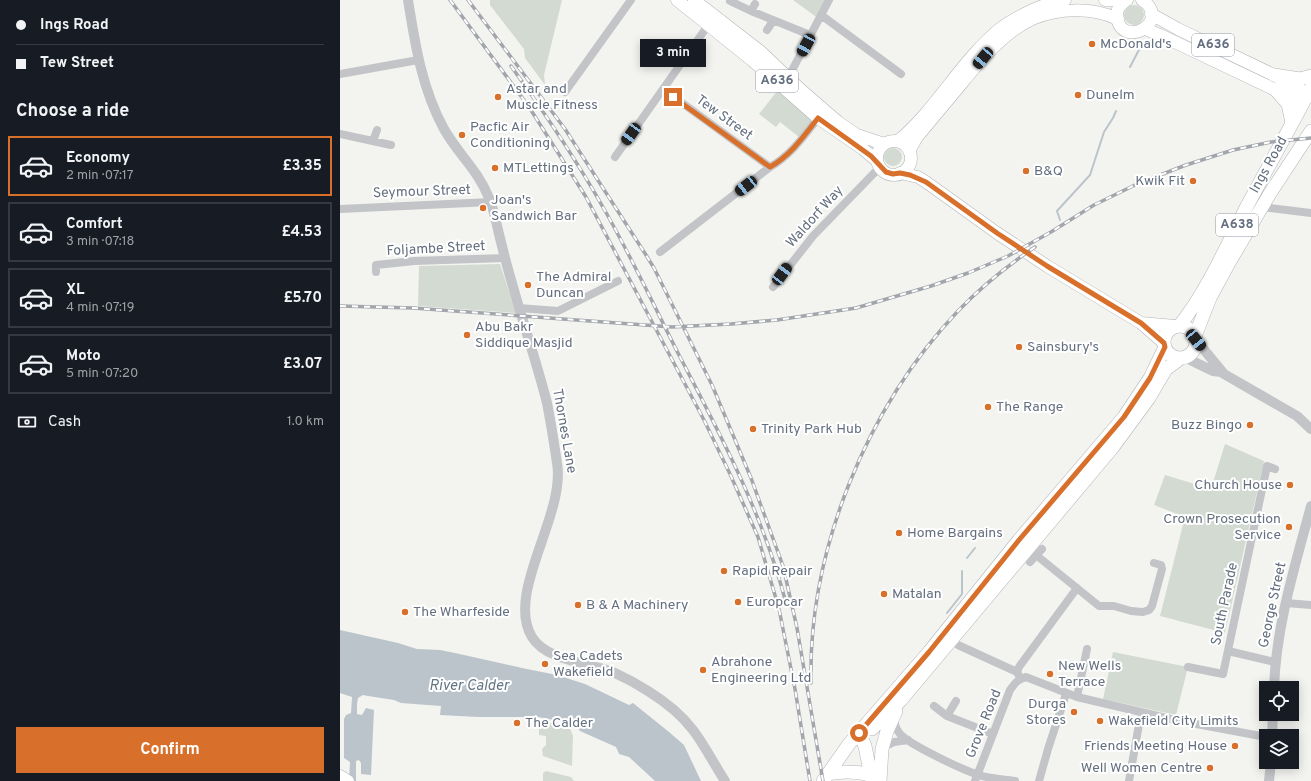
<!DOCTYPE html>
<meta charset="utf-8">
<style>
:root{--surface:#171b24;--page:#242831;--text:#f1f3f6;--muted:#9ea1a6;--line:#363941;--accent:#d8702b}
body{margin:0;font-family:Overpass,sans-serif;background:var(--page);color:var(--text);height:100vh;display:flex;flex-direction:column;font-size:15px;white-space:nowrap}
*{box-sizing:border-box;margin:0}
p{font-size:13px;color:var(--muted)}
.icon{flex:none;width:22px;height:22px;fill:none;stroke:currentColor;stroke-width:2;stroke-linecap:round;stroke-linejoin:round}
.map{position:relative;flex:1;overflow:hidden}
.drawer{display:flex;flex-direction:column;background:var(--surface);width:340px}
.drawer>*{flex:none}
.guide{display:grid;align-content:center;height:88px;padding:0 16px;background:var(--surface)}
.controls{position:absolute;left:919px;top:681px;display:grid;gap:8px}
.controls a{display:grid;place-items:center;width:40px;height:40px;border-radius:0px;background:var(--surface);box-shadow:0 2px 10px #0003;font-size:20px}
.end{position:absolute;width:18px;height:18px;margin:-9px;border:5px solid #d8702b;background:#fff;box-shadow:0 0 0 2px #fff}
.from{border-radius:50%}
.bubble{position:absolute;height:28px;border-radius:0px;background:var(--surface);box-shadow:0 2px 10px #0003;font-size:13px;font-weight:700;line-height:28px;text-align:center}
.car{position:absolute;width:12px;height:24px;margin:-12px -6px;border-radius:5px;box-shadow:0 0 3px 1px #0007;background:linear-gradient(#222 24%,#8ab4d8 0 40%,#222 0 76%,#8ab4d8 0 86%,#222 0)}
.guide b{display:flex;align-items:center;gap:14px;height:38px;font-size:15px}
.guide b+b{border-top:1px solid var(--line)}
.guide i{width:10px;height:10px;background:var(--text)}
ul{padding:0;list-style:none}
li{display:flex;align-items:center;gap:12px;height:60px;margin:0 8px 6px;padding:0 8px;border:2px solid var(--line);border-radius:0px}
li div{flex:1}
li b{display:block;font-size:15px}
li em{font-style:normal;font-weight:700}
li.on{border-color:var(--accent)}
li>.icon{width:36px;height:36px;stroke-width:1.5}
h2{padding:0 16px;font-size:18px;line-height:48px}
.pay{display:flex;align-items:center;gap:10px;height:44px;padding:0 16px;font-size:15px}
.pay p{margin-inline-start:auto}
.button{display:flex;gap:8px;margin-top:auto;padding:8px 16px}
.button a{flex:1;height:46px;border-radius:0px;background:var(--accent);color:#fff;font-size:16px;font-weight:700;line-height:46px;text-align:center}
main{display:flex;flex:1;min-height:0}
.map>svg:first-child{display:block}
</style>
<main>
<section class="drawer">
<div class="guide">
<b><i class="from"></i>Ings Road</b>
<b><i></i>Tew Street</b>
</div>
<h2>Choose a ride</h2>
<ul>
<li class="on"><svg class="icon" aria-label="car" viewBox="0 0 24 24"><path d="M5 17H2v-5l4-1 3-4h7l3 4 3 1v5h-3M9 17h6M6 11h13"/><circle cx="7" cy="17" r="2"/><circle cx="17" cy="17" r="2"/></svg><div><b>Economy</b><p>2 min · 07:17</p></div><em>£3.35</em></li>
<li><svg class="icon" aria-label="car" viewBox="0 0 24 24"><path d="M5 17H2v-5l4-1 3-4h7l3 4 3 1v5h-3M9 17h6M6 11h13"/><circle cx="7" cy="17" r="2"/><circle cx="17" cy="17" r="2"/></svg><div><b>Comfort</b><p>3 min · 07:18</p></div><em>£4.53</em></li>
<li><svg class="icon" aria-label="car" viewBox="0 0 24 24"><path d="M5 17H2v-5l4-1 3-4h7l3 4 3 1v5h-3M9 17h6M6 11h13"/><circle cx="7" cy="17" r="2"/><circle cx="17" cy="17" r="2"/></svg><div><b>XL</b><p>4 min · 07:19</p></div><em>£5.70</em></li>
<li><svg class="icon" aria-label="car" viewBox="0 0 24 24"><path d="M5 17H2v-5l4-1 3-4h7l3 4 3 1v5h-3M9 17h6M6 11h13"/><circle cx="7" cy="17" r="2"/><circle cx="17" cy="17" r="2"/></svg><div><b>Moto</b><p>5 min · 07:20</p></div><em>£3.07</em></li>
</ul>
<div class="pay"><svg class="icon" aria-label="cash" viewBox="0 0 24 24"><path d="M3 7h18v10H3z"/><circle cx="12" cy="12" r="2"/></svg>Cash<p>1.0 km</p></div>
<div class="button"><a>Confirm</a></div>
</section>
<div class="map">
<svg width="971" height="781" viewBox="0 0 971 781">
<rect width="100%" height="100%" fill="#f3f4ef"/>
<!-- green -->
<path fill="#d3dad1" d="M150 0H222L204 75 205 85 185 58 184 49 150 5Z
M453 0H489L479 19Z
M784 15a10 10 0 1 1 20 0a10 10 0 1 1-20 0Z
M442 85 478 118 459 137 440 122 436 127 419 114Z
M544 157a9 9 0 1 1 18 0a9 9 0 1 1-18 0Z
M160 264 176 313 78 306 79 266Z
M885 444 924 461 885 633 820 616 845 517 814 505 825 475 871 489Z
M773 652 848 667 836 715 763 699Z
M199 721 229 726 233 736 232 766 203 756 202 749 206 745V736L199 735Z
M206 771 231 777 234 781H203V773Z"/>
<!-- water -->
<path fill="#bcc4cb" d="M0 630 58 643 77 649 100 650 115 653 182 668 217 675 245 684 289 705 293 703 329 732 344 745 361 781H315L289 757 279 754 276 747 240 731 236 726 228 723 198 717H138L100 715 101 706 61 703 54 700 28 696 23 695 18 698 17 704V714L22 715 26 708 34 710 31 775 21 774V763L19 760 16 761V781H9L10 762 4 758V719L6 715 11 713 12 697 0 693Z"/>
<g fill="none" stroke-linecap="round" stroke-linejoin="round">
<!-- stream -->
<path stroke="#bcc4cb" stroke-width="2" d="M790 67 802 44
M720 220 717 211 750 175 764 132 773 118 776 111
M627 558 635 548
M607 613 622 594V571"/>
<!-- primary casing -->
<g stroke="#b2b5b9" stroke-width="13">
<path id="primary" d="M337 0 413 61 478 118 523 149 537 161
M354 0 421 52 461 90 498 122 517 135 544 144
M765 0H786
M787 0C780 4 776 10 777 18 783 50 833 21 802 0
M811 14 838 29 934 75 968 94
M805 29 820 35 963 103
M558 141C597 109 621 60 661 28 670 21 680 16 690 11 702 6 713 1 725 0
M537 158a17 17 0 1 1 34 0a17 17 0 1 1-34 0Z
M569 151 577 137C592 119 607 101 622 83 641 60 664 32 692 19 719 8 751 7 778 19
M560 173 578 177 586 182 657 233 707 266 801 323 824 343
M801 323 835 326
M0 776 8 781"/>
</g>
<!-- trunk casing -->
<g stroke="#b2b4b8" stroke-width="14">
<path id="trunk" d="M934 75 960 79 971 76
M935 89 948 104 952 123
M840 325C868 289 886 247 907 206 928 167 950 128 971 88
M824 342a16 16 0 1 1 32 0a16 16 0 1 1-32 0Z
M855 336 870 298 890 261 929 195 971 131
M532 729 561 700 773 447 809 398 826 369 841 358
M519 733 525 746 532 781
M488 774C503 771 516 771 531 775
M483 781 509 744 589 652 679 540 784 417 810 378 825 347
M540 781 542 749 547 731 556 711"/>
</g>
<!-- minor -->
<path stroke="#c2c4c8" stroke-width="8" d="M390 1 411 11 470 35
M411 11 415 4
M481 15 561 74
M427 30 433 21
M0 74 78 60
M448 78 489 0
M323 89 430 167
M225 92 291 0
M0 134 51 145
M33 141 37 130
M275 157 369 24
M922 207 971 213
M0 209 151 202
M320 252 430 167C451 155 464 136 478 118
M36 272V265L74 261 165 258
M433 287 473 236 540 167
M179 308 218 311 278 281
M696 555 759 606H774L791 611 803 612 809 610 812 606 822 569 821 565 814 563
M690 562 702 549
M946 603 971 605
M618 645 677 672 679 676
M888 651 935 662
M848 667 883 674 927 466 935 469
M677 672 679 667 737 588
M737 697 747 649
M594 706 607 716 653 734
M607 716 616 701
M554 717C554 723 556 729 560 734 570 745 623 770 639 775 650 779 663 779 675 781
M542 748 554 742 568 740
M635 781 670 690C675 683 678 679 686 677L737 697 835 720 926 737
M699 781 708 749 726 694
M789 781 801 713"/>
<!-- tertiary -->
<path stroke="#c2c4c8" stroke-width="10" d="M68 0C75 44 82 89 104 129 118 154 138 170 149 198 154 209 156 222 159 234 163 250 167 267 172 283 183 323 197 363 207 403 211 423 214 443 217 463 226 515 165 593 192 637 206 661 251 663 275 673 286 678 297 684 308 691 324 701 341 714 353 730 365 746 374 764 385 781
M856 340 884 374 957 416 971 429
M844 357 873 371 881 372
M934 688C936 626 955 566 971 506
M932 736 933 714
M929 781 931 762"/>
<!-- primary -->
<use href="#primary" stroke="#fff" stroke-width="12"/>
<!-- trunk -->
<use href="#trunk" stroke="#fff" stroke-width="13"/>
<!-- rail casing -->
<g stroke="#a2a6ac" stroke-width="3.5">
<path id="rail" d="M110 0 189 107 246 197 364 420 390 474 418 537 439 609 455 689 470 781
M128 0 225 129 306 255 314 268 372 385 411 478 443 566 457 628 483 781
M171 66C204 112 236 159 264 209 291 256 314 306 339 355 381 436 423 514 446 603
M0 306 73 308 332 327 391 324 437 320 516 308 591 286 628 273 668 256 711 232 754 205 797 184 846 165 893 150 931 142 971 138
M471 683C468 551 527 407 618 311 641 287 667 266 695 247"/>
</g>
<!-- rail -->
<use href="#rail" stroke="#fff" stroke-width="2" stroke-dasharray="6" stroke-linecap="butt"/>
</g>
<g fill="none" stroke-linecap="round" stroke-linejoin="round">
<!-- route -->
<path stroke="#d8702b" stroke-width="5" d="M333 97 430 167C451 155 464 136 478 118L531 156 546 172 553 174 560 173 570 175 586 182 657 233 707 266 801 323 824 343 825 347 810 378 784 417 679 540 589 652 519 733"/>
</g>
<!-- markers -->
<g fill="#d8702b" stroke="#fff" stroke-width="1.5">
<circle cx="752" cy="44" r="4"/>
<circle cx="738" cy="95" r="4"/>
<circle cx="158" cy="97" r="4"/>
<circle cx="122" cy="135" r="4"/>
<circle cx="155" cy="168" r="4"/>
<circle cx="686" cy="171" r="4"/>
<circle cx="853" cy="181" r="4"/>
<circle cx="143" cy="208" r="4"/>
<circle cx="188" cy="285" r="4"/>
<circle cx="127" cy="335" r="4"/>
<circle cx="679" cy="347" r="4"/>
<circle cx="648" cy="407" r="4"/>
<circle cx="910" cy="425" r="4"/>
<circle cx="413" cy="429" r="4"/>
<circle cx="950" cy="485" r="4"/>
<circle cx="949" cy="527" r="4"/>
<circle cx="559" cy="533" r="4"/>
<circle cx="384" cy="571" r="4"/>
<circle cx="544" cy="594" r="4"/>
<circle cx="398" cy="602" r="4"/>
<circle cx="238" cy="605" r="4"/>
<circle cx="65" cy="612" r="4"/>
<circle cx="205" cy="664" r="4"/>
<circle cx="363" cy="670" r="4"/>
<circle cx="710" cy="674" r="4"/>
<circle cx="734" cy="712" r="4"/>
<circle cx="760" cy="721" r="4"/>
<circle cx="177" cy="723" r="4"/>
<circle cx="895" cy="746" r="4"/>
<circle cx="870" cy="768" r="4"/>
</g>
<g text-anchor="middle" dominant-baseline="central" stroke-width="4" stroke-linejoin="round" paint-order="stroke">
<!-- shield labels -->
<g fill="#fff" stroke="#929aa5" stroke-width="1">
<rect x="852" y="34" width="42" height="22" rx="3"/>
<rect x="416" y="70" width="42" height="22" rx="3"/>
<rect x="876" y="214" width="42" height="22" rx="3"/>
</g>
<g font-size="13" font-weight="bold" fill="#646f7f">
<text x="873" y="45">A636</text>
<text x="437" y="81">A636</text>
<text x="897" y="225">A638</text>
</g>
<!-- poi labels -->
<g font-size="14" fill="#646f7f" stroke="#fff" text-anchor="start">
<text x="760" y="44">McDonald's</text>
<text x="166" y="89">Astar and<tspan x="166" dy="16">Muscle Fitness</tspan></text>
<text x="746" y="95">Dunelm</text>
<text x="130" y="127">Pacfic Air<tspan x="130" dy="16">Conditioning</tspan></text>
<text x="163" y="168">MTLettings</text>
<text x="694" y="171">B&amp;Q</text>
<text x="845" y="181" text-anchor="end">Kwik Fit</text>
<text x="151" y="200">Joan's<tspan x="151" dy="16">Sandwich Bar</tspan></text>
<text x="196" y="277">The Admiral<tspan x="196" dy="16">Duncan</tspan></text>
<text x="135" y="327">Abu Bakr<tspan x="135" dy="16">Siddique Masjid</tspan></text>
<text x="687" y="347">Sainsbury's</text>
<text x="656" y="407">The Range</text>
<text x="902" y="425" text-anchor="end">Buzz Bingo</text>
<text x="421" y="429">Trinity Park Hub</text>
<text x="942" y="485" text-anchor="end">Church House</text>
<text x="941" y="519" text-anchor="end">Crown Prosecution<tspan x="941" dy="16">Service</tspan></text>
<text x="567" y="533">Home Bargains</text>
<text x="392" y="571">Rapid Repair</text>
<text x="552" y="594">Matalan</text>
<text x="406" y="602">Europcar</text>
<text x="246" y="605">B &amp; A Machinery</text>
<text x="73" y="612">The Wharfeside</text>
<text x="213" y="656">Sea Cadets<tspan x="213" dy="16">Wakefield</tspan></text>
<text x="371" y="662">Abrahone<tspan x="371" dy="16">Engineering Ltd</tspan></text>
<text x="718" y="666">New Wells<tspan x="718" dy="16">Terrace</tspan></text>
<text x="726" y="704" text-anchor="end">Durga<tspan x="726" dy="16">Stores</tspan></text>
<text x="768" y="721">Wakefield City Limits</text>
<text x="185" y="723">The Calder</text>
<text x="887" y="746" text-anchor="end">Friends Meeting House</text>
<text x="862" y="768" text-anchor="end">Well Women Centre</text>
</g>
<!-- street labels -->
<g font-size="14" fill="#646f7f" stroke="#fff">
<text transform="translate(384 118) rotate(36)">Tew Street</text>
<text transform="translate(929 165) rotate(-61)">Ings Road</text>
<text transform="translate(82 192) rotate(-2)">Seymour Street</text>
<text transform="translate(475 217) rotate(-48)">Waldorf Way</text>
<text transform="translate(96 249) rotate(-3)">Foljambe Street</text>
<text transform="translate(224 431) rotate(80)">Thornes Lane</text>
<text transform="translate(885 604) rotate(-78)">South Parade</text>
<text transform="translate(933 605) rotate(-78)">George Street</text>
<text transform="translate(644 724) rotate(-68)">Grove Road</text>
</g>
<!-- water labels -->
<g font-size="15" font-style="italic" fill="#647684" stroke="#fff">
<text x="129" y="686">River Calder</text>
</g>
</g>
</svg>
<div class="controls">
<a><svg class="icon" aria-label="locate" viewBox="0 0 24 24"><circle cx="12" cy="12" r="6"/><path d="M12 2v4M12 18v4M2 12h4M18 12h4"/></svg></a>
<a><svg class="icon" aria-label="layers" viewBox="0 0 24 24"><path d="M12 4l9 5-9 5-9-5zM3 14l9 5 9-5"/></svg></a>
</div>
<i class="end from" style="left:519px;top:733px"></i>
<i class="end" style="left:333px;top:97px"></i>
<div class="bubble" style="left:300px;top:39px;width:66px">3 min</div>
<i class="car" style="left:466px;top:45px;rotate:209deg"></i>
<i class="car" style="left:643px;top:58px;rotate:220deg"></i>
<i class="car" style="left:291px;top:134px;rotate:216deg"></i>
<i class="car" style="left:406px;top:186px;rotate:232deg"></i>
<i class="car" style="left:442px;top:274px;rotate:37deg"></i>
<i class="car" style="left:856px;top:340px;rotate:141deg"></i>
</div>
</main>
